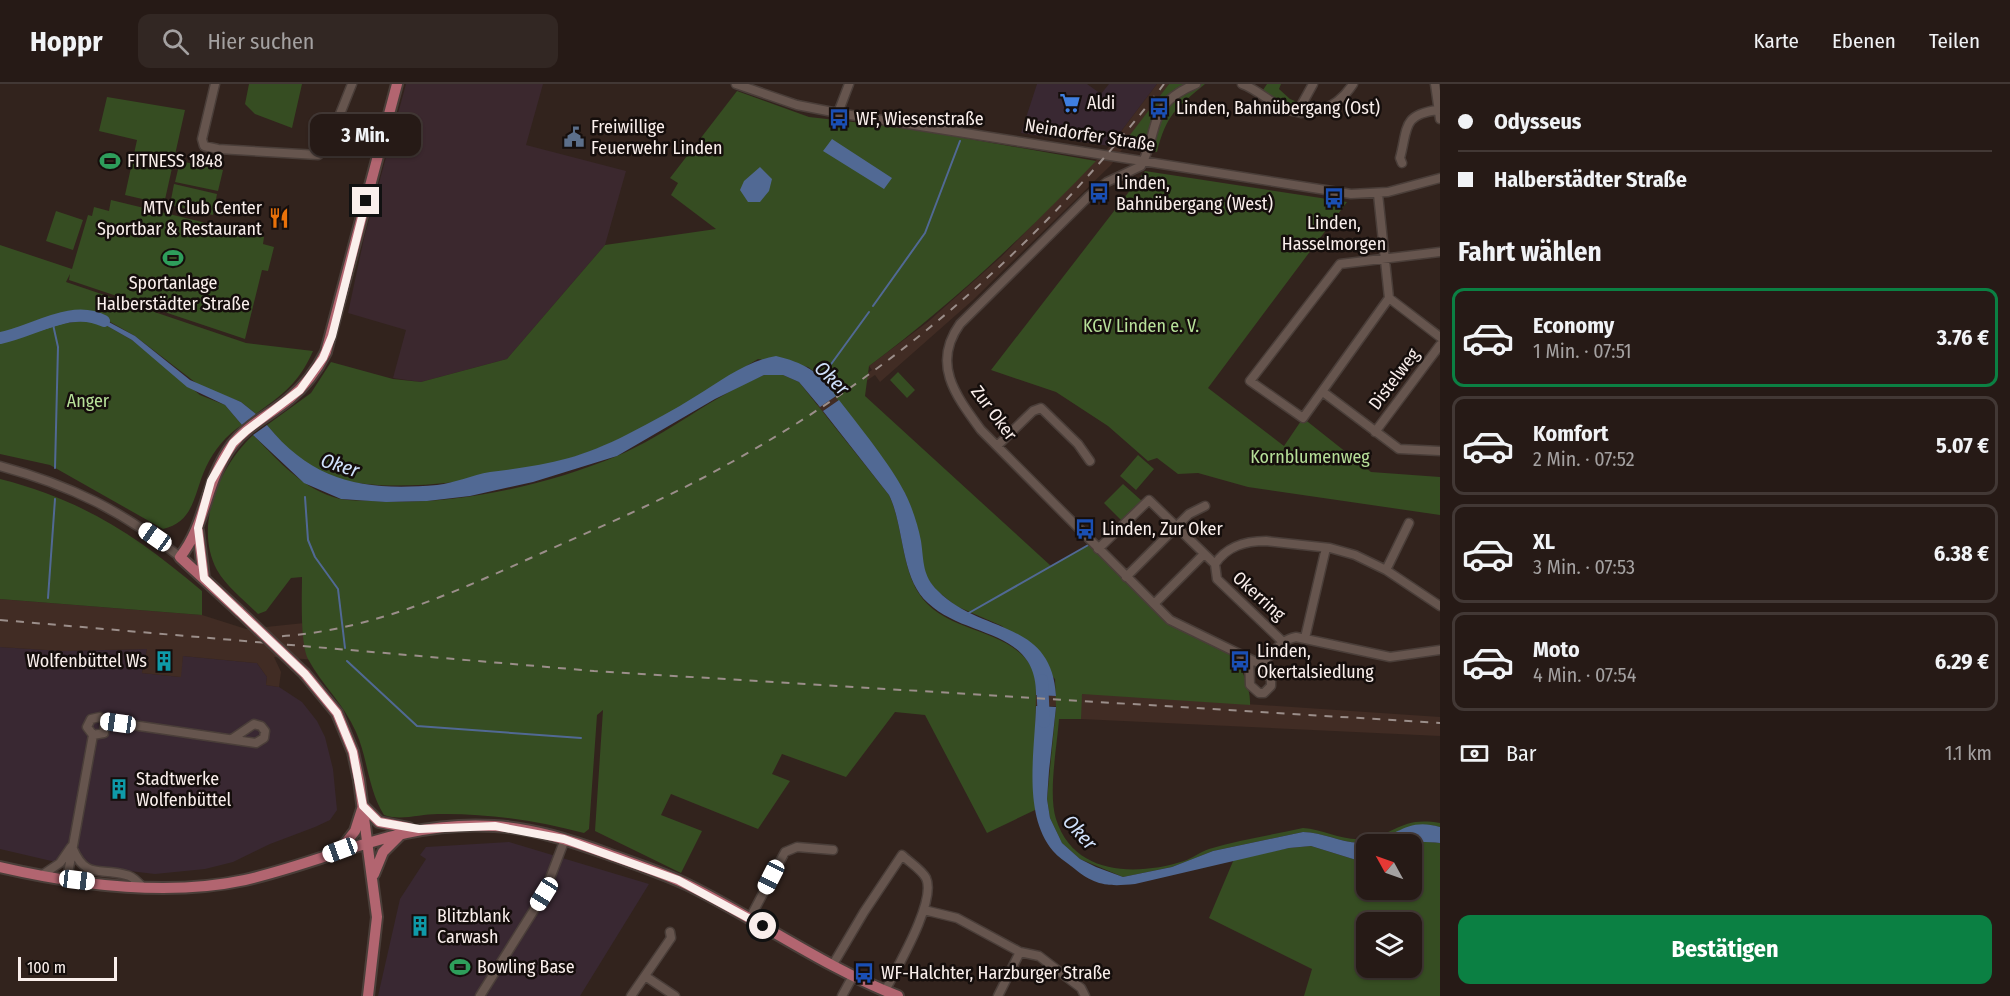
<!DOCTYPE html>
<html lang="de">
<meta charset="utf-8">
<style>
:root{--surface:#261a16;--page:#322723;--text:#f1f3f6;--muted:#a4a1a1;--line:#423835;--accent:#0b8043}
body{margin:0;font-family:"Fira Sans Condensed",sans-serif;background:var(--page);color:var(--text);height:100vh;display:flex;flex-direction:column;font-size:22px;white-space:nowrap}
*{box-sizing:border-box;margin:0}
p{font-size:20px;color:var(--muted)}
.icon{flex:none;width:33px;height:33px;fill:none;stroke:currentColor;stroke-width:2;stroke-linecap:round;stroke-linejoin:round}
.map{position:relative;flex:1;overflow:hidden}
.drawer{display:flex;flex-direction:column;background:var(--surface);width:570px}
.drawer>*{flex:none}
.guide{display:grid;align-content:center;height:132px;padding:0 18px;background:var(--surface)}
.needle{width:39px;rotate:310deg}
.controls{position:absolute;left:1356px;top:750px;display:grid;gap:12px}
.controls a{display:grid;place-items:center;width:66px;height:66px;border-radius:12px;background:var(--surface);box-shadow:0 2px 4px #0004,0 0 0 2px var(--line);font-size:30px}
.scale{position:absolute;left:18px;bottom:15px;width:99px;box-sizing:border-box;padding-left:6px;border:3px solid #faefec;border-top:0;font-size:16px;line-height:21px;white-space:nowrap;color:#faefec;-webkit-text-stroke:4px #150e0c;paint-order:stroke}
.end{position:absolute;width:27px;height:27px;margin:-14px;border:8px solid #faefec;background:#111;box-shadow:0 0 0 3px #111}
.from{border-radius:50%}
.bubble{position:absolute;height:42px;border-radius:12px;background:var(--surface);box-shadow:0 2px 4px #0004,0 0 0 2px var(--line);font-size:20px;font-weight:700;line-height:42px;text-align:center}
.car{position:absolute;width:18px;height:36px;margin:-18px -9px;border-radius:8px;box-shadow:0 0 4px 2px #0007;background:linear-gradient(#fff 24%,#345 0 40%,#fff 0 76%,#345 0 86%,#fff 0)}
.guide b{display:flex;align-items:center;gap:21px;height:57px;font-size:22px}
.guide b+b{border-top:2px solid var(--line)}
.guide i{width:15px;height:15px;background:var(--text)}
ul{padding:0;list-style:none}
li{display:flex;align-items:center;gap:18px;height:99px;margin:0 12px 9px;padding:0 6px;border:3px solid var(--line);border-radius:12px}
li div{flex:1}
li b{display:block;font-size:22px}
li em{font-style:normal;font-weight:700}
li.active{border-color:var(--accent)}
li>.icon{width:54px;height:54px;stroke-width:1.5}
h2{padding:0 18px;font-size:27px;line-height:72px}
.pay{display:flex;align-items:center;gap:15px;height:66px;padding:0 18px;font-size:22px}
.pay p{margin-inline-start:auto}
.cta{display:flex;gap:12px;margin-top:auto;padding:12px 18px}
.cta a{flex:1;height:69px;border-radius:12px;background:var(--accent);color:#fff;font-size:24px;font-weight:700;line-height:69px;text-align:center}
header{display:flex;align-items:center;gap:36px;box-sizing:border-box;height:84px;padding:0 30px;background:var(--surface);border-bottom:2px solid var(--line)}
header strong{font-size:28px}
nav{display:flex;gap:33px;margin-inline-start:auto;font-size:21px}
.search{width:420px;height:54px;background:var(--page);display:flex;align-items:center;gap:15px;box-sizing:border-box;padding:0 21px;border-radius:12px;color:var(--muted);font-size:22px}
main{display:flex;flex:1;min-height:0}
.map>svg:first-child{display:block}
</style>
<header>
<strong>Hoppr</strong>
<div class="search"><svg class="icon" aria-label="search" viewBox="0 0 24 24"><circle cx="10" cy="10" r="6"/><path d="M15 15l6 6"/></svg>Hier suchen</div>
<nav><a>Karte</a><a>Ebenen</a><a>Teilen</a></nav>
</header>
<main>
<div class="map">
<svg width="1440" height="912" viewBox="0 0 1440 912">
<rect width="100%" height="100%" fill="#32231d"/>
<!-- commercial -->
<path fill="#392832" d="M1037 0H1087L1101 10 1109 0H1157L1110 62 1021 49Z
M0 563 62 567 147 565 142 589 180 593 183 572 257 579 267 593 266 601 279 603 302 618 317 637 325 653 333 685 337 726 330 736 315 743 270 760 233 778 205 785 155 790 60 779 0 765Z
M509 758 649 800 580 912H378L400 815 426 775 420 771 426 763Z"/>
<!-- industrial -->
<path fill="#3b282e" d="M406 0H543L526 61 626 87 605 161 507 275 421 298 393 294 406 246 348 229 364 154Z"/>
<!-- built -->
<path fill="#412c24" d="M1157 0H1169L1111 81 973 216 880 298 875 291 823 327 829 336 732 397 506 496 1013 610 1082 613V609L1440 633V652L1081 635V623L939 618 274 573 281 588 279 603 266 601 267 593 257 579 183 572 181 593 142 589 147 565 62 567 0 563V515L202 531 246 545 362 533 828 316 872 286 869 282 929 237 1002 172 1110 62Z"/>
<!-- green -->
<path fill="#364d22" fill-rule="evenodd" d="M249 0H302L292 44 255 30 245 20Z
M1169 0H1205C1177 23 1166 31 1157 68L1123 60Z
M1267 0H1281L1279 5 1290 15 1302 20 1301 29 1278 18 1263 6Z
M737 7 809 33 907 44 1096 77C1025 151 952 220 869 282L865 312 1051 482 1090 460 1168 538 1232 570C1242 584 1251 604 1250 621L1082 610 1081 635H1059C1057 663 1048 709 1056 735 1074 792 1137 792 1184 777 1193 774 1200 768 1209 765 1239 756 1272 751 1303 744 1323 745 1342 757 1363 755 1397 751 1400 732 1440 739V743C1409 734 1394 754 1368 758 1344 762 1326 748 1303 748L1213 767 1172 783 1123 793 1080 775 1062 759 1050 734 1047 715 1056 623 1055 595 1002 542 956 522 936 506 927 494 922 480 920 456 906 411 822 294 808 283 758 275C705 307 652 344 594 366 529 391 401 414 334 394 305 385 285 363 267 341L311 309 331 278 393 295 421 298 507 275 605 161 716 145 671 111 678 99 670 94Z
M107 13 185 26 164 120 125 111 137 56 99 47Z
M180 77 223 86 218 107 175 98Z
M1145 87 1347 118 1208 304 1284 362 1303 334 1371 388 1440 393V431L1248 403 1198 389 1178 390 1157 374 1148 377 1108 342 1056 308 991 286Z
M174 100 217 110 213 131 170 121Z
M111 116 264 153 263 160 274 163 268 187 262 186 245 255 69 196 70 190 66 198 246 259 313 267C299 299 283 310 256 330L241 318 200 302 135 252 105 235 91 232 55 236 0 253V161L72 185 88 131 92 132 94 123 109 127Z
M56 127 83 136 73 166 46 157Z
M88 236 102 239 132 256 200 311 225 321 242 341C226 351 214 366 206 383 194 408 195 438 163 445L50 381 0 370V259L54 241Z
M898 288 915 306 907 314 890 296Z
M764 291H783L799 298 889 411C903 441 901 480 918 508 946 554 1017 540 1036 593L1035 726 987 749 925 631 895 628 846 693 782 670 772 690 790 697 758 745 671 710 661 731 702 747 681 789 595 747 603 626 597 631 589 745 584 749C538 737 487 729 438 730 420 730 401 737 384 731 368 706 368 675 356 648 344 620 322 601 308 575 300 558 302 512 302 493L291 494 266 527 258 530C245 517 226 502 217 486 193 441 220 382 253 351 279 377 303 406 340 415 350 417 362 416 372 417 453 422 542 403 617 372 669 350 712 312 764 291Z
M1138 371 1154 385 1136 406 1120 392Z
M0 395C83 416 137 452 202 507V531L0 515Z
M1123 400 1142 417 1122 437 1104 419Z
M1417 757 1440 759V912H1304L1312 885 1209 834 1234 775 1289 764 1311 762 1366 779V806H1412V760H1407ZM1366 838H1412V884H1366Z"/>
<!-- water -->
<path fill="#516994" d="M832 55 892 94 884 105 823 67Z
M760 83 772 95 769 107 760 118H748L740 106 744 97Z
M91 232 105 236 135 252 190 296 241 318 256 330 242 341 225 321 187 303 132 256 102 239 88 236 72 237 0 259V253L55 236Z
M776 272C802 278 821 288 836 312L820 323 799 298 783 291H764L715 315 617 372 533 398 470 412 427 417 386 418 341 415 304 399 253 351 267 341C314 399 365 407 437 401 455 399 472 391 490 388 546 381 577 376 628 350 651 338 674 326 696 312 721 297 746 277 776 272Z
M839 316C859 342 891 381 905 409 912 423 918 441 921 457 924 477 922 492 938 507 980 550 1052 535 1056 612L1036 611C1037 544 966 555 928 519 900 494 905 444 889 411L823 327Z
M1036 622 1056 623 1049 687 1047 715 1050 734 1062 759 1080 775 1096 783 1123 793 1172 783 1213 767 1303 748C1326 748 1344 762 1368 758 1398 753 1406 733 1440 743V759C1417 756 1390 760 1366 760V779L1311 762 1289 764 1135 800C1105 803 1094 801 1071 782 1065 777 1058 773 1053 767 1022 730 1035 666 1036 622Z"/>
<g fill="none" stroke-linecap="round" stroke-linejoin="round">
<!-- stream -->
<path stroke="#516994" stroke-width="2" d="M873 222 925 149 960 57
M52 236 58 263 55 384
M819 291 829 283 869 228
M305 413 308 456 315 473 338 505 345 564
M48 514 55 415
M967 530 1090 460
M347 577 417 642 581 654"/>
<!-- river -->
<path stroke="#516994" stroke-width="12" d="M0 254C33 248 71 220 104 237
M1042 596 1044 638"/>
<!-- minor casing -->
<g stroke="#4a3e39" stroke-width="11">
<path id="minor" d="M215 0 202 55 204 62 218 65 318 71 326 65 352 0
M736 0 797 21 838 29 1351 110 1388 108 1440 94
M1196 0C1146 20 1160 46 1141 82L1107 98 1089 112 960 240C931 280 956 312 981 346L1170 536 1256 578C1273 578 1274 557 1296 553L1390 573 1440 566
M1242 0C1256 5 1266 15 1279 22 1308 37 1336 26 1353 0
M1435 0 1440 35
M838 29 849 0
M1301 29 1302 20 1313 0
M1402 79 1400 74C1408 44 1402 31 1437 26
M1378 110 1389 214 1440 253
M1389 214 1303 334 1250 297 1340 180 1440 168
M1323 308 1399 365 1440 367
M1375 348 1440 261
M997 362 1033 327 1041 324 1078 360 1090 377
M0 382C70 401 123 427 180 473
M1098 465 1149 416 1215 480
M1386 486 1409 439
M1126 493 1189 430 1205 422
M1154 520 1204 470
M1305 554 1326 464
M1282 557 1217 495 1215 480C1227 462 1245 457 1266 457L1330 464 1355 471 1386 486 1440 522
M1249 575 1250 601 1259 609H1264L1271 602V596L1262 578
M93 651 87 643 91 635 100 633 105 637
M73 765C86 796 101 783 126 791 133 792 137 798 142 802
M42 791 60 779 71 763
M67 795 93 651 104 649 105 637 256 659 264 654 265 647 261 642 254 640 232 655
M924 826 957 834 1020 868 1039 872 1081 904 1085 912
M750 834 785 768 797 763 833 766
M832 882 864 828 902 771C909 778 921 785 926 794 937 817 896 885 885 907
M645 892 675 912
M480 912 544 810 565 755
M631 912 671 854 670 848
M842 912 853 892
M998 912 1020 868"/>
</g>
<!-- major casing -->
<g stroke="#4a3e39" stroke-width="14">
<path id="major" d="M198 447 204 494
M240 528 180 473C207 439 205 397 232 361 247 341 270 331 289 315 304 303 317 286 326 268L397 0
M305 590 337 629 353 668 359 696 377 833 368 912
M363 722 379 738 409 744
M340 766 355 747 362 725
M0 783C78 801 166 813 245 796 333 776 399 736 494 742 533 744 572 757 608 770 635 780 663 789 688 801 759 836 824 883 898 912
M374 790 383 768 399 752"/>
</g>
<!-- minor -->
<use href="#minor" stroke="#66554e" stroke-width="8"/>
<!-- major -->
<use href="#major" stroke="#b26570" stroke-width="10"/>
<!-- rail -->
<path stroke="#9b8e8a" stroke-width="2" stroke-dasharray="8 8" stroke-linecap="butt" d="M0 536 594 587 1440 639
M266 553C366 550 455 508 544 468 607 440 670 413 730 379 901 284 1046 155 1164 0"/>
<!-- major-bridge casing -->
<g stroke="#4a3e39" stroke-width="14" stroke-linecap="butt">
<path id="major-bridge" d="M240 528 305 590"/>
</g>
<!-- major-bridge -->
<use href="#major-bridge" stroke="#b26570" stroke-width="10"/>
</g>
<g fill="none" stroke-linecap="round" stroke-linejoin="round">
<!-- route -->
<path stroke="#faefec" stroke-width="8" d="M366 117 332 252 323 274 300 306 246 347 233 359 211 397 198 444 204 494 305 590 337 629 353 668 363 722 379 738 419 745 495 742 564 755 678 796 763 842"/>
</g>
<!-- icons -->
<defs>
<g id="supermarket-bare" transform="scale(1.62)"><path d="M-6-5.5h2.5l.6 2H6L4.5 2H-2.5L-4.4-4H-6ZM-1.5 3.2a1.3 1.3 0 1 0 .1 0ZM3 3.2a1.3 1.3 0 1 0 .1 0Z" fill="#3f7fe0" stroke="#150e0c" stroke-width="2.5" paint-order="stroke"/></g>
<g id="bus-bare" transform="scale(1.62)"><path d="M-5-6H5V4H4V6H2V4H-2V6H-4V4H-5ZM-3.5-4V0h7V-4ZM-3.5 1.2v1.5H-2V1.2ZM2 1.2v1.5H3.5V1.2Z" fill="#1a4fb4" stroke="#150e0c" stroke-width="2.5" paint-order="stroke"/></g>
<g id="civic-bare" transform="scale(1.62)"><path d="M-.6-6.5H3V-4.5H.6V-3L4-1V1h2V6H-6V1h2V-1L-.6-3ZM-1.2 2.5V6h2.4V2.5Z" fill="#5c6f8a" stroke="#150e0c" stroke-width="2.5" paint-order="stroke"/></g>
<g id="stadium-bare" transform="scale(1.62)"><path d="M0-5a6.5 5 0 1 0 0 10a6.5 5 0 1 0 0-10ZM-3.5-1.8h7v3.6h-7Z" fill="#2e9e5b" stroke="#150e0c" stroke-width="2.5" paint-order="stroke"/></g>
<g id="restaurant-bare" transform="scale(1.62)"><path d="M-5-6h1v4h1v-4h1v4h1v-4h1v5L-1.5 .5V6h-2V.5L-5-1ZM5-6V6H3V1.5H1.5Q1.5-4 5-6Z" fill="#e8710a" stroke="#150e0c" stroke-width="2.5" paint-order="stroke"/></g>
<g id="building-bare" transform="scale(1.62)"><path d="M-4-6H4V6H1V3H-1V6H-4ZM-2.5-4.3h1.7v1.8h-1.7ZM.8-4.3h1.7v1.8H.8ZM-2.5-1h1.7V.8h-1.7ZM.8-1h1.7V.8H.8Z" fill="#0f9aa8" stroke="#150e0c" stroke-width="2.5" paint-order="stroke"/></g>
</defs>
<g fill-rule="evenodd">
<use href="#supermarket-bare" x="1070" y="19"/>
<use href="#bus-bare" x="1159" y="24"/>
<use href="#bus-bare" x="839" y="35"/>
<use href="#civic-bare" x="574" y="53"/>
<use href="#stadium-bare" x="110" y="77"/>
<use href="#bus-bare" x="1099" y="109"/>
<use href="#bus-bare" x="1334" y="114"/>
<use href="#restaurant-bare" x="279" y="134"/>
<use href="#stadium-bare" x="173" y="174"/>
<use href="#bus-bare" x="1085" y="445"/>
<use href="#building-bare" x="164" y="577"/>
<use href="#bus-bare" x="1240" y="577"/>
<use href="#building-bare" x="119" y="705"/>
<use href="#building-bare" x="420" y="842"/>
<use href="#stadium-bare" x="460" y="883"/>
<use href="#bus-bare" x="864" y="889"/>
</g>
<g text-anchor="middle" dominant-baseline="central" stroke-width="5" stroke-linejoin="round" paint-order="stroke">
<!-- poi labels -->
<g font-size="18" fill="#faefec" stroke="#150e0c" text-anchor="start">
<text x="1087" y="19">Aldi</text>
<text x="1176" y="24">Linden, Bahnübergang (Ost)</text>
<text x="856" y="35">WF, Wiesenstraße</text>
<text x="591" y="43">Freiwillige<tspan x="591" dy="21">Feuerwehr Linden</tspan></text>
<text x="127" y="77">FITNESS 1848</text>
<text x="1116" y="99">Linden,<tspan x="1116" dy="21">Bahnübergang (West)</tspan></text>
<text x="262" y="124" text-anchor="end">MTV Club Center<tspan x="262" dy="21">Sportbar &amp; Restaurant</tspan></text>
<text x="1334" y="139" text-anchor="middle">Linden,<tspan x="1334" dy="21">Hasselmorgen</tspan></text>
<text x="173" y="199" text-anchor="middle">Sportanlage<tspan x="173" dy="21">Halberstädter Straße</tspan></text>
<text x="1102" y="445">Linden, Zur Oker</text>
<text x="1257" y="567">Linden,<tspan x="1257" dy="21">Okertalsiedlung</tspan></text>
<text x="147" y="577" text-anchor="end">Wolfenbüttel Ws</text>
<text x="136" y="695">Stadtwerke<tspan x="136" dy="21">Wolfenbüttel</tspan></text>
<text x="437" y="832">Blitzblank<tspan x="437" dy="21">Carwash</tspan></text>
<text x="477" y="883">Bowling Base</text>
<text x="881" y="889">WF-Halchter, Harzburger Straße</text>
</g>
<!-- street labels -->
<g font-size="18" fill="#faefec" stroke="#150e0c">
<text transform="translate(1090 51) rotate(9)">Neindorfer Straße</text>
<text transform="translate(1394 295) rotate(-53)">Distelweg</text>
<text transform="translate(994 329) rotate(53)">Zur Oker</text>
<text transform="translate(1259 512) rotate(42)">Okerring</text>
</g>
<!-- park labels -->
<g font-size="18" fill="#b7e099" stroke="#150e0c">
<text x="1141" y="242">KGV Linden e. V.</text>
<text x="88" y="317">Anger</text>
<text x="1310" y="373">Kornblumenweg</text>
</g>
<!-- water labels -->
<g font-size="20" font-style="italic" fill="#d1e2fd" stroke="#150e0c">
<text transform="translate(832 294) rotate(44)">Oker</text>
<text transform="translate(340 381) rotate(18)">Oker</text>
<text transform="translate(1080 748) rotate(48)">Oker</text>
</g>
</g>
</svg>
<div class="controls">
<a><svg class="needle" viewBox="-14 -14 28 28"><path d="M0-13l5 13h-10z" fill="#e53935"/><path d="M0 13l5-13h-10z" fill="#a4a1a1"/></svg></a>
<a><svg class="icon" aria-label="layers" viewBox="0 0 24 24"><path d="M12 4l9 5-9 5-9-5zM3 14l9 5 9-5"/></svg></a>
</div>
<div class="scale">100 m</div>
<i class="end from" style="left:763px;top:842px"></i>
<i class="end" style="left:366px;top:117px"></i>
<div class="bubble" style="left:310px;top:30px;width:111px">3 Min.</div>
<i class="car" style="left:155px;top:453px;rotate:305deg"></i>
<i class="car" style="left:118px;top:639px;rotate:278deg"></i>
<i class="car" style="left:340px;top:766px;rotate:250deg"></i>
<i class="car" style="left:771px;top:793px;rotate:207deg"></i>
<i class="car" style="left:77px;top:796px;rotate:97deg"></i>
<i class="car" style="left:544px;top:810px;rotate:212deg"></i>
</div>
<section class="drawer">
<div class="guide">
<b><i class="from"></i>Odysseus</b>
<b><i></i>Halberstädter Straße</b>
</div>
<h2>Fahrt wählen</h2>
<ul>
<li class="active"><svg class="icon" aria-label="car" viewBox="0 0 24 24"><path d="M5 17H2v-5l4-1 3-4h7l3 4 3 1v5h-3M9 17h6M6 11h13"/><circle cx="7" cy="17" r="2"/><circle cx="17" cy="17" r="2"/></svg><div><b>Economy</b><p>1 Min. · 07:51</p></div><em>3.76 €</em></li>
<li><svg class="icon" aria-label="car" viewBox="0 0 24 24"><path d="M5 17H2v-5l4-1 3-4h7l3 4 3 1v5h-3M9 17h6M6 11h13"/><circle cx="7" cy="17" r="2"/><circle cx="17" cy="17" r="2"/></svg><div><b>Komfort</b><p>2 Min. · 07:52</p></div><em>5.07 €</em></li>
<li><svg class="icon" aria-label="car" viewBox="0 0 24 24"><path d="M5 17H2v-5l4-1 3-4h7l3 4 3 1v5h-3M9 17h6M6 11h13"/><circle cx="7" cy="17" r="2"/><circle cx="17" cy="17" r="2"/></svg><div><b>XL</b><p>3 Min. · 07:53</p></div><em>6.38 €</em></li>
<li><svg class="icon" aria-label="car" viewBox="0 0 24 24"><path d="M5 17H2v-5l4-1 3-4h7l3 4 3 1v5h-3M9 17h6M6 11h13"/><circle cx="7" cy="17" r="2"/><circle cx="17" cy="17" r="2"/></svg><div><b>Moto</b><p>4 Min. · 07:54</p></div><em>6.29 €</em></li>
</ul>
<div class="pay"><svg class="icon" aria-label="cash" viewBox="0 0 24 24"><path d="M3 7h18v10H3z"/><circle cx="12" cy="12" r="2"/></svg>Bar<p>1.1 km</p></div>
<div class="cta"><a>Bestätigen</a></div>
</section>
</main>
